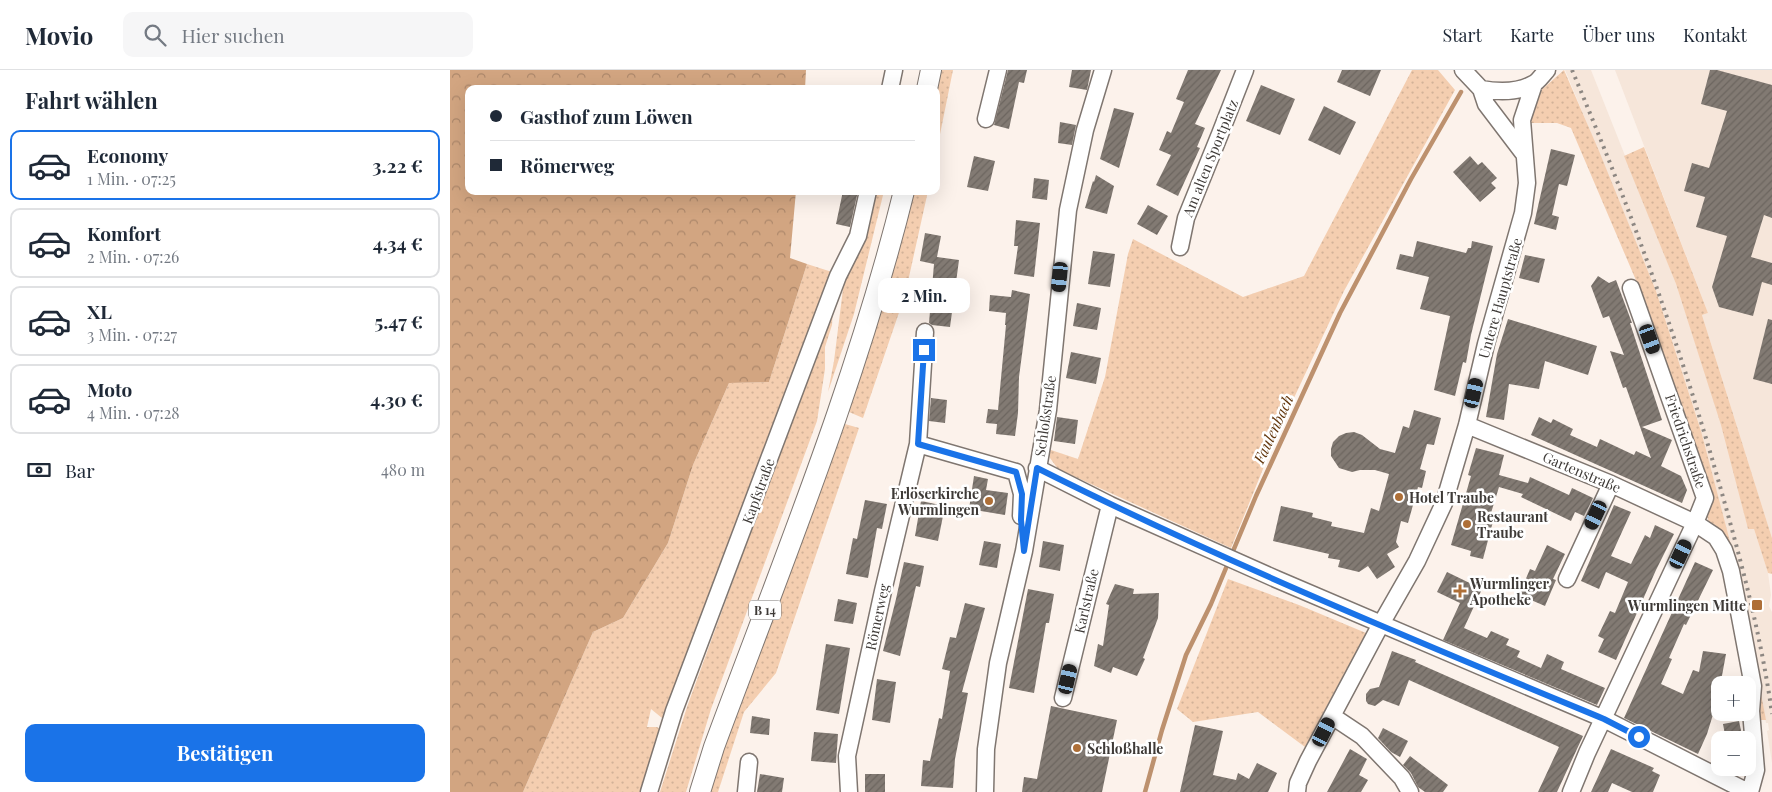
<!DOCTYPE html>
<html lang="de">
<meta charset="utf-8">
<style>
:root{--surface:#fff;--page:#f6f6f7;--text:#1f2937;--muted:#747a83;--line:#e0e1e3;--accent:#1a73e8}
body{margin:0;font-family:"Playfair Display",serif;background:var(--page);color:var(--text);height:100vh;display:flex;flex-direction:column;font-size:19px;white-space:nowrap}
*{box-sizing:border-box;margin:0}
p{font-size:16px;color:var(--muted)}
.icon{flex:none;width:28px;height:28px;fill:none;stroke:currentColor;stroke-width:2;stroke-linecap:round;stroke-linejoin:round}
.map{position:relative;flex:1;overflow:hidden}
.drawer{display:flex;flex-direction:column;background:var(--surface);width:450px}
.drawer>*{flex:none}
.hud{position:absolute;left:15px;top:15px;width:475px;height:110px;border-radius:10px;box-shadow:0 5px 20px #0002;display:grid;align-content:center;height:110px;padding:0 25px;background:var(--surface)}
.tools{position:absolute;left:1261px;top:606px;display:grid;gap:10px}
.tools a{display:grid;place-items:center;width:45px;height:45px;border-radius:10px;background:var(--surface);box-shadow:0 5px 20px #0002;font-size:25px}
.end{position:absolute;width:22px;height:22px;margin:-11px;border:6px solid #1a73e8;background:#fff;box-shadow:0 0 0 2px #fff}
.from{border-radius:50%}
.bubble{position:absolute;height:35px;border-radius:10px;background:var(--surface);box-shadow:0 5px 20px #0002;font-size:16px;font-weight:700;line-height:35px;text-align:center}
.car{position:absolute;width:15px;height:30px;margin:-15px -8px;border-radius:6px;box-shadow:0 0 4px 1px #0007;background:linear-gradient(#222 24%,#8ab4d8 0 40%,#222 0 76%,#8ab4d8 0 86%,#222 0)}
.hud b{display:flex;align-items:center;gap:18px;height:48px;font-size:19px}
.hud b+b{border-top:1px solid var(--line)}
.hud i{width:12px;height:12px;background:var(--text)}
ul{padding:0;list-style:none}
li{display:flex;align-items:center;gap:15px;height:70px;margin:0 10px 8px;padding:0 15px;border:2px solid var(--line);border-radius:10px}
li div{flex:1}
li b{display:block;font-size:19px}
li em{font-style:normal;font-weight:700}
li.current{border-color:var(--accent)}
li>.icon{width:45px;height:45px;stroke-width:1.5}
h2{padding:0 25px;font-size:22px;line-height:60px}
.pay{display:flex;align-items:center;gap:12px;height:55px;padding:0 25px;font-size:19px}
.pay p{margin-inline-start:auto}
.action{display:flex;gap:10px;margin-top:auto;padding:10px 25px}
.action a{flex:1;height:58px;border-radius:10px;background:var(--accent);color:#fff;font-size:20px;font-weight:700;line-height:58px;text-align:center}
header{display:flex;align-items:center;gap:30px;box-sizing:border-box;height:70px;padding:0 25px;background:var(--surface);border-bottom:1px solid var(--line)}
header strong{font-size:24px}
nav{display:flex;gap:28px;margin-inline-start:auto;font-size:18px}
.search{width:350px;height:45px;background:var(--page);display:flex;align-items:center;gap:12px;box-sizing:border-box;padding:0 18px;border-radius:10px;color:var(--muted);font-size:19px}
main{display:flex;flex:1;min-height:0}
.map>svg:first-child{display:block}
</style>
<header>
<strong>Movio</strong>
<div class="search"><svg class="icon" aria-label="search" viewBox="0 0 24 24"><circle cx="10" cy="10" r="6"/><path d="M15 15l6 6"/></svg>Hier suchen</div>
<nav><a>Start</a><a>Karte</a><a>Über uns</a><a>Kontakt</a></nav>
</header>
<main>
<section class="drawer">
<h2>Fahrt wählen</h2>
<ul>
<li class="current"><svg class="icon" aria-label="car" viewBox="0 0 24 24"><path d="M5 17H2v-5l4-1 3-4h7l3 4 3 1v5h-3M9 17h6M6 11h13"/><circle cx="7" cy="17" r="2"/><circle cx="17" cy="17" r="2"/></svg><div><b>Economy</b><p>1 Min. · 07:25</p></div><em>3.22 €</em></li>
<li><svg class="icon" aria-label="car" viewBox="0 0 24 24"><path d="M5 17H2v-5l4-1 3-4h7l3 4 3 1v5h-3M9 17h6M6 11h13"/><circle cx="7" cy="17" r="2"/><circle cx="17" cy="17" r="2"/></svg><div><b>Komfort</b><p>2 Min. · 07:26</p></div><em>4.34 €</em></li>
<li><svg class="icon" aria-label="car" viewBox="0 0 24 24"><path d="M5 17H2v-5l4-1 3-4h7l3 4 3 1v5h-3M9 17h6M6 11h13"/><circle cx="7" cy="17" r="2"/><circle cx="17" cy="17" r="2"/></svg><div><b>XL</b><p>3 Min. · 07:27</p></div><em>5.47 €</em></li>
<li><svg class="icon" aria-label="car" viewBox="0 0 24 24"><path d="M5 17H2v-5l4-1 3-4h7l3 4 3 1v5h-3M9 17h6M6 11h13"/><circle cx="7" cy="17" r="2"/><circle cx="17" cy="17" r="2"/></svg><div><b>Moto</b><p>4 Min. · 07:28</p></div><em>4.30 €</em></li>
</ul>
<div class="pay"><svg class="icon" aria-label="cash" viewBox="0 0 24 24"><path d="M3 7h18v10H3z"/><circle cx="12" cy="12" r="2"/></svg>Bar<p>480 m</p></div>
<div class="action"><a>Bestätigen</a></div>
</section>
<div class="map">
<svg width="1322" height="722" viewBox="0 0 1322 722">
<defs>
<pattern id="grass-dots" width="8" height="8" patternUnits="userSpaceOnUse" patternTransform="scale(1.25)"><rect width="8" height="8" fill="#f4ceb0"/><path d="M2 2h.1M6 6h.1" fill="none" stroke="#d2b298" stroke-width="1.8" stroke-linecap="round"/></pattern>
<pattern id="forest-crowns" width="20" height="18" patternUnits="userSpaceOnUse" patternTransform="scale(1.25)"><rect width="20" height="18" fill="#d2a581"/><path d="M2 6a3 3 0 1 1 6 0M12 15a3 3 0 1 1 6 0" fill="none" stroke="#ac876a"/></pattern>
<pattern id="building-hatch" width="6" height="6" patternUnits="userSpaceOnUse" patternTransform="scale(1.25)"><rect width="6" height="6" fill="#827a73"/><path d="M-1 1l2-2M0 6l6-6M5 7l2-2" fill="none" stroke="#6c655f"/></pattern>
</defs>
<rect width="100%" height="100%" fill="#fcf2eb"/>
<!-- built -->
<path fill="#f6e6da" d="M1115 0H1141L1226 214 1272 355 1298 459H1304L1318 503 1321 525 1319 536 1322 542V693L1317 661 1319 660 1318 653H1316L1301 562 1251 361 1206 221Z
M1165 0H1322V468L1252 245 1258 243Z"/>
<!-- grass -->
<path fill="url(#grass-dots)" d="M486 0H503L486 84Z
M962 0H988L1005 20 894 221 828 362 781 478 608 399 600 388 598 379 628 389 655 307 678 184 683 169 793 227 854 206Z
M1114 0 1149 81 1206 221 1251 361 1288 502 1316 650H1307L1271 465 1265 455 1259 452 1255 441 1188 215 1121 58 1107 53H1080L1088 23Z
M1194 77 1258 243 1252 245 1322 468V504L1318 503 1304 459H1298L1271 355 1226 214 1174 86Z
M427 121H434L404 244 378 322 384 291 394 211 418 160Z
M461 121H478L455 225 413 348 399 342 453 161Z
M357 194 382 202 217 647 212 648 201 639 197 657H207L212 660 190 722H73L143 562 173 548 218 473 243 395 279 313 319 312Z
M383 237 382 255 375 277V299L367 351 261 639 236 722H210L237 637Z
M395 354 409 358 326 603 294 642 268 722H258L278 663Z
M778 509 849 535 916 563 855 677 808 642 743 652 727 639Z"/>
<!-- forest -->
<path fill="url(#forest-crowns)" d="M0 0H356L355 19H19V121H346L340 188 357 194 319 312 279 313 243 395 218 473 173 548 143 562 73 722H0Z"/>
<g fill="none" stroke-linecap="round" stroke-linejoin="round">
<!-- stream -->
<path stroke="#bd916e" stroke-width="4.5" d="M695 722 712 660 736 585 761 534 806 426 890 243 961 109 1011 22"/>
</g>
<!-- building -->
<path fill="url(#building-hatch)" d="M558 0H577L574 13 569 12 559 59 544 55Z
M622 0H641L637 20 619 17Z
M738 0H771L745 54 755 58 747 77 750 78 728 126 706 115 721 85 709 80 717 61 721 63 734 32 726 29Z
M892 0H931L920 26 887 12Z
M1260 0H1267L1322 15V148L1314 145 1301 187 1322 193V215L1312 212 1303 246 1269 237 1262 217 1277 166 1246 157 1255 127 1234 121 1242 93 1259 98 1277 41 1251 34Z
M811 15 845 29 830 65 796 51Z
M874 36 906 52 890 85 858 70Z
M664 38 684 43 669 98 650 89Z
M610 52 626 55 622 75 608 73Z
M1101 79 1125 85 1117 116 1109 114 1102 145 1109 147 1106 160 1084 154Z
M524 86 545 91 538 121 517 117Z
M1020 86 1028 95 1032 92 1047 108 1041 113 1046 118 1030 132 1003 102Z
M646 105 664 116 657 144 635 138 643 111 644 112Z
M584 108 599 110 597 130 582 128Z
M393 121H408L400 157 386 154Z
M698 135 718 146 707 165 687 154Z
M566 150 590 153 584 207 564 204 568 176H564Z
M475 163 491 166 487 187 509 190 500 257 482 255 479 253 484 194 470 191Z
M967 171 1016 183 1018 178H1021L1022 171 1043 176 1021 265 1016 293 1013 292 1005 326 984 320 1000 246 970 239 979 207 946 199 950 184 963 187Z
M643 181 665 184 660 217 638 214Z
M1075 185 1095 189 1089 213 1069 208Z
M1148 206 1159 213 1166 210 1182 253H1180L1212 350 1192 357 1222 370 1211 396 1231 406 1237 420 1232 433 1081 365 1089 347 1101 353 1103 349 1123 359 1120 365 1147 377 1150 369 1184 385 1186 381 1201 388 1176 317 1173 318 1160 281 1174 285 1159 246 1153 248 1141 216Z
M562 220 580 224 569 307 568 343 565 366 546 364 547 354 536 353 538 339 548 340 556 255H555L556 243 539 241 540 225 561 227Z
M627 233 651 238 647 260 623 256Z
M1058 249 1147 276 1138 305 1095 291 1089 319 1059 314 1054 350 1036 347 1047 284Z
M1318 249 1322 250V314L1303 309Z
M621 282 651 288 646 314 616 308Z
M481 328 497 330 495 353 479 351Z
M964 340 991 348 984 375 977 374 970 399 976 401 972 418 968 417 958 453 951 451 946 472 949 477 937 484 945 497 927 509 918 496 909 502 888 497 890 490 878 488 879 484 823 471 831 436 863 443 862 447 882 452 881 456 914 463 921 438 929 441 939 404 925 400H910L902 402 889 398 881 386V379L883 372 889 366 896 363 904 362 912 365 930 379 945 383 953 356 959 358Z
M607 347 628 350 625 374 604 371Z
M1026 378 1054 385 1049 405 1078 413 1080 407 1119 425 1122 418 1143 428 1134 446 1125 442 1121 451 1071 427 1073 424 1049 417 1041 443 1045 444 1033 489 1020 486 1021 481 1001 475 1021 406 1018 405Z
M524 406 538 409 536 420 558 423 555 445 519 439Z
M415 430 437 434 432 459 427 458 418 508 396 504 403 468 407 469Z
M471 431 495 436 488 471 465 466Z
M1164 435 1181 442 1161 486 1181 494 1195 465 1200 468 1205 455 1224 464 1206 500 1166 590 1148 582 1154 569 1148 566 1160 541 1165 543 1178 512 1156 502 1149 519 1131 511Z
M534 471 551 474 547 498 529 495Z
M593 471 614 475 610 501 589 497Z
M1097 475 1115 484 1103 509 1106 510 1095 536 1069 525 1080 499 1085 501Z
M454 492 474 496 470 517 466 516 450 586 433 581 446 529Z
M1245 492 1263 500 1236 555 1234 554 1219 588 1222 589 1211 614 1233 624 1243 600 1249 602 1253 581 1276 584 1271 611 1261 636 1265 638 1257 664 1248 684 1174 648Z
M997 502 1032 519 1014 558 1037 568 1041 561 1059 569 1056 575 1070 581 1067 587 1091 598 1097 584 1114 592 1111 599 1155 618 1147 635 993 570 1010 533 987 522Z
M665 514 684 519 683 524 709 523 708 548 693 588 695 589 687 606 663 597 661 603 644 596 648 574 653 576 659 535 656 534Z
M578 519 604 524 599 553H596L584 623 559 618Z
M388 529 407 533 403 554 384 551Z
M515 533 535 538 512 622 518 623 505 689 503 718 471 716 473 690 480 691 489 648 492 649 500 601 492 599 500 567 506 568Z
M376 574 400 578 389 644 366 640Z
M942 581 966 590 965 592 1133 666 1107 722H1088L1109 677 1107 676 959 610 949 636 933 630 925 636 918 634 916 631V624L920 619 929 617Z
M427 609 446 612 440 653 422 650Z
M601 636 667 650 652 722H572L574 707 587 709Z
M302 646 320 649 319 665 300 663Z
M1289 651 1293 670H1276L1273 654Z
M745 655 773 661 763 705 786 710 788 703 799 709 807 693 827 703 818 722H730Z
M933 658 958 671 950 687 941 682 928 668Z
M364 662 388 664 386 693 361 691Z
M900 679 917 689 909 705 918 710 911 722H877Z
M1161 679 1204 698 1202 701 1210 705 1203 722H1182L1162 713 1158 722H1141Z
M960 686 998 715 993 722H975L968 717 961 703 953 695Z
M310 704 334 708 332 722H307Z
M415 704H435V722H415Z"/>
<g fill="none" stroke-linecap="round" stroke-linejoin="round">
<!-- minor casing -->
<g stroke="#7f7670" stroke-width="19">
<path id="minor" d="M1013 0 1031 19 1036 34 1074 84
M440 19 444 0
M1031 19C1048 22 1067 23 1083 14 1088 12 1093 4 1097 0
M536 49 548 0
M730 177 736 148 770 64 795 0
M1181 218 1255 428 1245 453 1266 467 1274 480 1281 501 1290 547 1303 616 1301 641 1306 700 1300 722
M1017 355 1161 414 1245 453 1137 683 1121 722
M468 374 566 402 572 424 571 446
M587 398 660 435 826 509 1154 649 1298 722
M1117 509 1161 414
M613 628 660 435
M882 646 912 666 952 708 960 722
M199 722 224 641 388 206 408 166 418 121
M296 722 299 692
M399 722 397 686 433 521 468 374 475 262
M535 722 536 679 548 593 574 481 598 340 618 140 635 60 653 0
M847 722 848 713 858 691 931 554 967 491 994 433 1017 355 1036 274 1073 143 1077 113 1072 50 1084 14"/>
</g>
<!-- major casing -->
<g stroke="#7f7670" stroke-width="22">
<path id="major" d="M477 19 481 0
M250 722 264 677C332 493 407 312 454 121"/>
</g>
<!-- minor -->
<use href="#minor" stroke="#fff" stroke-width="16"/>
<!-- major -->
<use href="#major" stroke="#fff" stroke-width="20"/>
<!-- rail -->
<path stroke="#8d8782" stroke-width="4" stroke-dasharray="2.5 5" stroke-linecap="butt" d="M1122 0C1181 140 1232 280 1273 427 1293 498 1312 571 1322 644"/>
</g>
<g fill="none" stroke-linecap="round" stroke-linejoin="round">
<!-- route -->
<path stroke="#1a73e8" stroke-width="6" d="M474 280 468 374 566 402 572 424 571 450 574 481 587 398C772 491 964 570 1154 649L1189 667"/>
</g>
<!-- markers -->
<g fill="#ae6f37" stroke="#fff" stroke-width="2">
<circle cx="949" cy="427" r="5"/>
<circle cx="539" cy="431" r="5"/>
<circle cx="1017" cy="454" r="5"/>
<path d="M1007.5 513.5h5v5h5v5h-5v5h-5v-5h-5v-5h5z"/>
<rect x="1301" y="529" width="12" height="12" rx="2.5"/>
<circle cx="627" cy="678" r="5"/>
</g>
<g text-anchor="middle" dominant-baseline="central" stroke-width="5" stroke-linejoin="round" paint-order="stroke">
<!-- shield labels -->
<rect fill="#fff" stroke="#787573" stroke-width="1" x="299" y="530.5" width="32" height="19" rx="4"/>
<g font-size="12" font-weight="bold" fill="#3e3a37">
<text x="315" y="540">B 14</text>
</g>
<!-- street labels -->
<g font-size="14" fill="#3e3a37" stroke="#fff">
<text transform="translate(760 88) rotate(-68)">Am alten Sportplatz</text>
<text transform="translate(1050 228) rotate(-74)">Untere Hauptstraße</text>
<text transform="translate(595 346) rotate(-82)">Schloßstraße</text>
<text transform="translate(1236 371) rotate(71)">Friedrichstraße</text>
<text transform="translate(1132 402) rotate(23)">Gartenstraße</text>
<text transform="translate(308 421) rotate(-70)">Kapfstraße</text>
<text transform="translate(636 531) rotate(-77)">Karlstraße</text>
<text transform="translate(427 547) rotate(-78)">Römerweg</text>
</g>
<!-- poi labels -->
<g font-size="14" font-weight="bold" fill="#3e3a37" stroke="#fff" text-anchor="start">
<text x="529" y="423" text-anchor="end">Erlöserkirche<tspan x="529" dy="16">Wurmlingen</tspan></text>
<text x="959" y="427">Hotel Traube</text>
<text x="1027" y="446">Restaurant<tspan x="1027" dy="16">Traube</tspan></text>
<text x="1020" y="513">Wurmlinger<tspan x="1020" dy="16">Apotheke</tspan></text>
<text x="1296" y="535" text-anchor="end">Wurmlingen Mitte</text>
<text x="637" y="678">Schloßhalle</text>
</g>
<!-- water labels -->
<g font-size="15" font-style="italic" fill="#62360c" stroke="#fff">
<text transform="translate(823 359) rotate(-65)">Faulenbach</text>
</g>
</g>
</svg>
<div class="tools">
<a>+</a>
<a>−</a>
</div>
<i class="end from" style="left:1189px;top:667px"></i>
<i class="end" style="left:474px;top:280px"></i>
<div class="bubble" style="left:428px;top:208px;width:92px">2 Min.</div>
<i class="car" style="left:610px;top:207px;rotate:186deg"></i>
<i class="car" style="left:1200px;top:269px;rotate:160deg"></i>
<i class="car" style="left:1024px;top:323px;rotate:13deg"></i>
<i class="car" style="left:1146px;top:445px;rotate:205deg"></i>
<i class="car" style="left:1231px;top:484px;rotate:25deg"></i>
<i class="car" style="left:618px;top:609px;rotate:13deg"></i>
<i class="car" style="left:874px;top:662px;rotate:27deg"></i>
<div class="hud">
<b><i class="from"></i>Gasthof zum Löwen</b>
<b><i></i>Römerweg</b>
</div>
</div>
</main>
